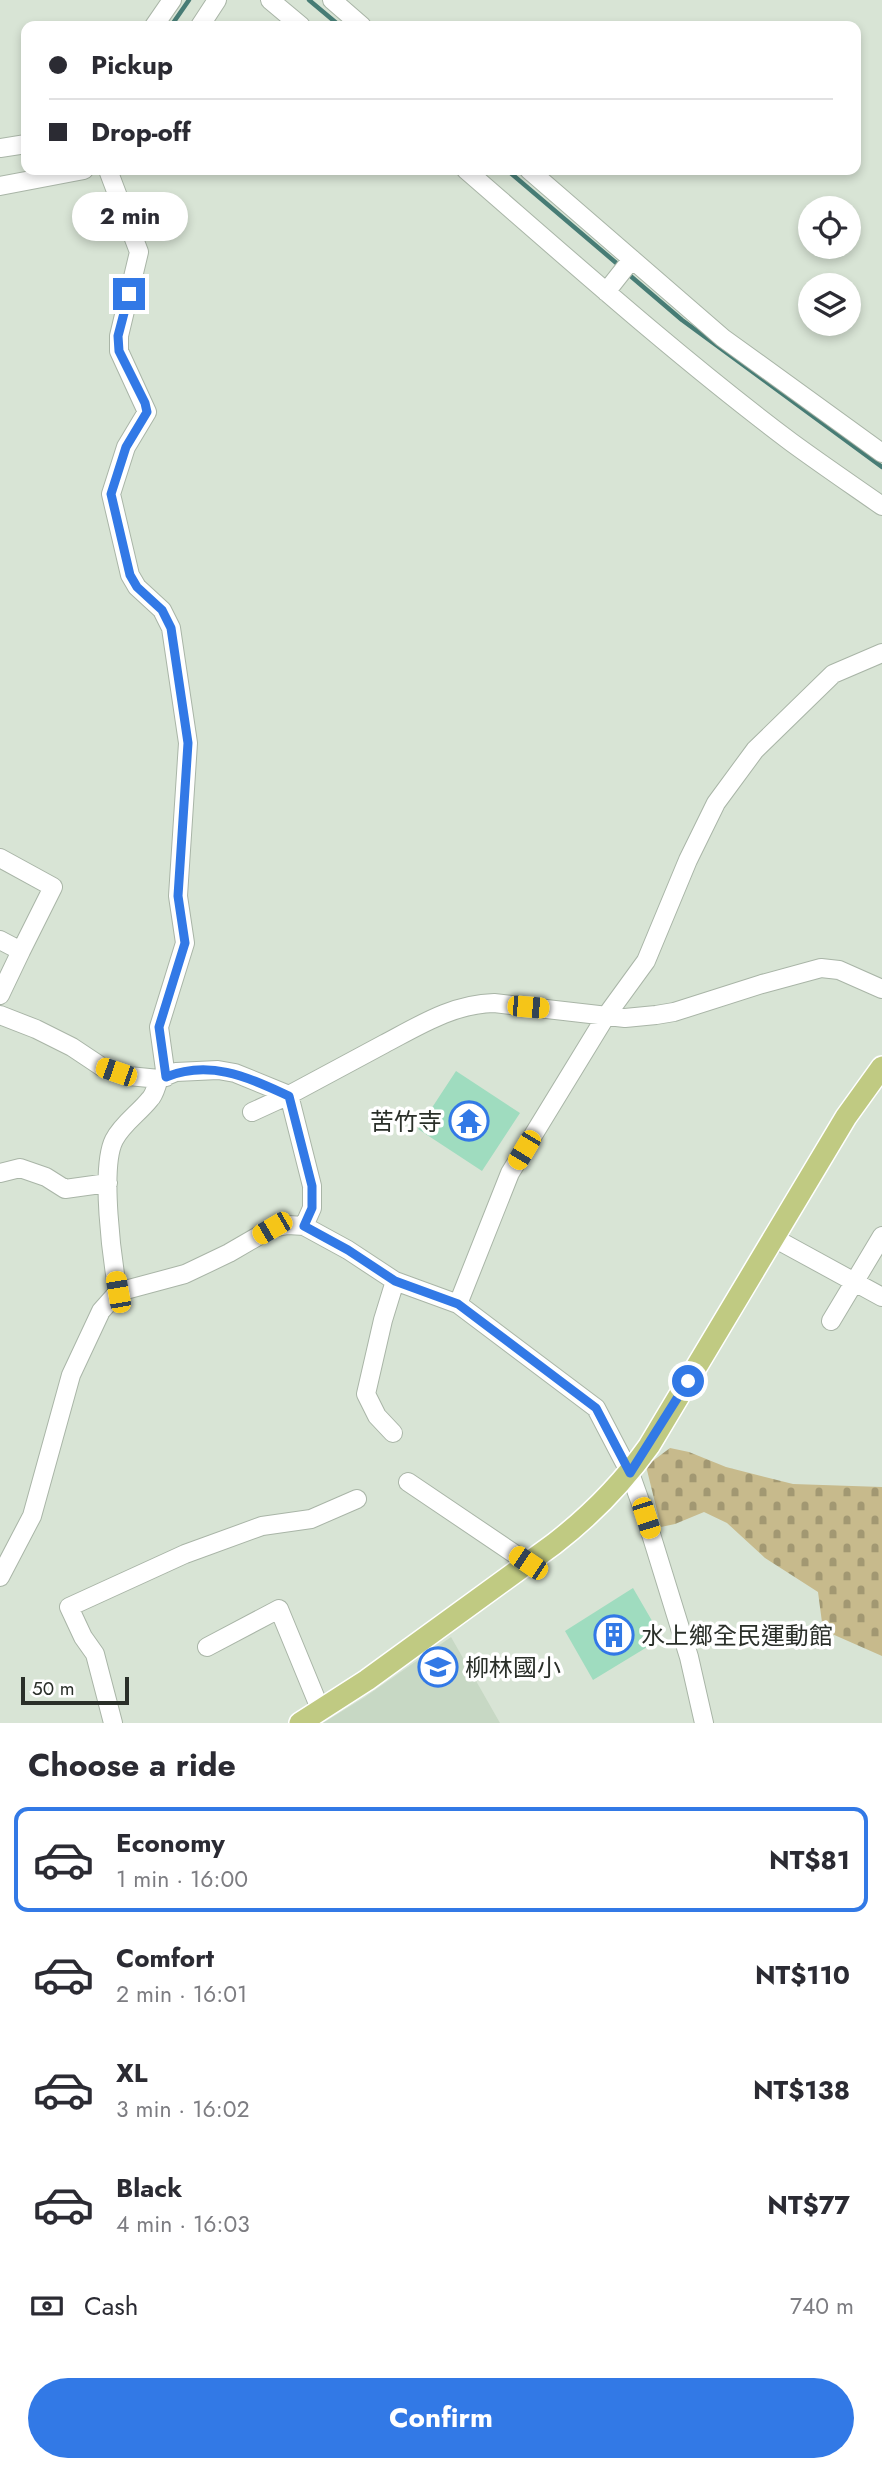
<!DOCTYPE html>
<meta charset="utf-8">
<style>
:root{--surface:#fff;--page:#f2f2f3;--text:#2b2b33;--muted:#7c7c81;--line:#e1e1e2;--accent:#3279e6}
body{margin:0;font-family:Jost,"Noto Sans TC",sans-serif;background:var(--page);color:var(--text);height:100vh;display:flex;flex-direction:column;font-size:26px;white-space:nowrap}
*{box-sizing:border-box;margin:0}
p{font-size:23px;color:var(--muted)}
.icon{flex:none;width:38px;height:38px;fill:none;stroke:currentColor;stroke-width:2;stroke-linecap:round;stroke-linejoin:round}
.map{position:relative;height:1723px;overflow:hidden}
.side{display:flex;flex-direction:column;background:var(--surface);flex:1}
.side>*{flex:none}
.banner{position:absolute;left:21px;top:21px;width:840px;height:154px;border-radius:14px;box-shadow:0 4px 10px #0003;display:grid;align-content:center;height:154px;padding:0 28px;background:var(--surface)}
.tools{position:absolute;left:798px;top:196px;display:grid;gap:14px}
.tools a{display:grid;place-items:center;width:63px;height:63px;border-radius:50%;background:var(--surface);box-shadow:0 4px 10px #0003;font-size:35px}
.scale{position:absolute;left:21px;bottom:18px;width:108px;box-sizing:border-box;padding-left:7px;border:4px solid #2a2f29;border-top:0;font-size:19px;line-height:24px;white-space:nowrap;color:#2a2f29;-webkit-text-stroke:5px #fff;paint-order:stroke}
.end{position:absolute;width:32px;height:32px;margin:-16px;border:9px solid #3279e6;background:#fff;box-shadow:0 0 0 4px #fff}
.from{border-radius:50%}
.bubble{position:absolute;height:49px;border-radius:24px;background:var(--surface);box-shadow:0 4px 10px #0003;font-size:23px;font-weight:700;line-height:49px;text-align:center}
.car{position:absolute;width:21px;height:42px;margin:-21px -10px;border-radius:9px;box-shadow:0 0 5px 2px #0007;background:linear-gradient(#f5c518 24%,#345 0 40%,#f5c518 0 76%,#345 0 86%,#f5c518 0)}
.banner b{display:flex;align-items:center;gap:24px;height:66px;font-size:26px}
.banner b+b{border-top:2px solid var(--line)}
.banner i{width:18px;height:18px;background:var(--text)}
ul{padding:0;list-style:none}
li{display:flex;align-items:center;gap:21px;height:105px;margin:0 14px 10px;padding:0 14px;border:4px solid transparent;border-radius:14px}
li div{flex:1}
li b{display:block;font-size:26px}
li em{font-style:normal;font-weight:700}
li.on{border-color:var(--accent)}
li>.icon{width:63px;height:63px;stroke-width:1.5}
h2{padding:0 28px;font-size:32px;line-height:84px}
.pay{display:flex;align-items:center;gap:18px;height:77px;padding:0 28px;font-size:26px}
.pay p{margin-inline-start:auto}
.cta{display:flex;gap:14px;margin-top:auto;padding:14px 28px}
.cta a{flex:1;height:80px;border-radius:42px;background:var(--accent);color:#fff;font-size:28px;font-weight:700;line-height:80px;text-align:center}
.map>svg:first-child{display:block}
</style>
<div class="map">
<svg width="882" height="1723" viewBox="0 0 882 1723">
<defs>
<pattern id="cemetery-stones" width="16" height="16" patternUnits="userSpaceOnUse" patternTransform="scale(1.75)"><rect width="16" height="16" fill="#c7ba8c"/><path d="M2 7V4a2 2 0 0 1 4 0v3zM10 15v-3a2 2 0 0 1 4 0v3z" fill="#a29872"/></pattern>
</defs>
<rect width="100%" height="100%" fill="#d8e4d5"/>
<!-- built -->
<path fill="#c7d8c4" d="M451 1637 500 1723H323L365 1697Z"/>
<!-- cemetery -->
<path fill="url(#cemetery-stones)" d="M670 1448 689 1452 726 1467 793 1484 882 1487V1656L823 1630 818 1592 765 1558 727 1523 704 1512 675 1524 661 1527 646 1466Z"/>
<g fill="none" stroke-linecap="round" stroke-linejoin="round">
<!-- stream -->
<path stroke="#477c75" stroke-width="4.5" d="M309 0 340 26
M171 26 189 0
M507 170 621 267
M627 273 682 320 882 467"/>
</g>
<!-- building -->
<path fill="#9fdcbf" d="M456 1071 520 1113 482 1171 418 1129Z
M633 1588 662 1638 593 1680 565 1631Z"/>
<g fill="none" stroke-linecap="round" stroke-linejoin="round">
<!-- minor casing -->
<g stroke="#a9b5a7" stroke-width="20">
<path id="minor" d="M270 0 301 26
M332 0 362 26
M154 26 172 0
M200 26 217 0
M0 148 26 144
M108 170 139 252 119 336V351L147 412 126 447 111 494 130 575 137 587 162 610 171 628 188 743 178 896 185 943 159 1027 166 1077
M466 170C572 262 678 357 791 442 821 464 852 485 882 506
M529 170 723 338 882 453
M0 186 84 170
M606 292 632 259
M0 858 53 887 21 951
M0 940 21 951 0 995
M0 1015 36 1029 72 1047 102 1067 129 1076 159 1079 176 1072 218 1070 235 1073 289 1095C321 1078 352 1061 384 1044 420 1025 453 1004 494 1003L625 1018 656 1015 674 1012 762 984 821 968 839 970 882 989
M252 1112 289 1095 312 1186V1208L304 1226
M0 1173 20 1168 46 1177 65 1189 108 1183
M774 1238 882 1297
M395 1281 458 1304 596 1408 630 1473 646 1518 689 1657 704 1723
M118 1292 185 1274 229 1253 272 1228 288 1225 304 1226 348 1250 395 1281 383 1320 366 1394 377 1416 393 1433
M458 1304 510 1173 606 1016 646 961 688 860 716 803 755 750 833 674 882 653
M831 1321 882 1236
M408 1482 528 1563
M0 1577 32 1516 71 1375 101 1311 118 1292C112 1259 100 1168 114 1140 122 1124 139 1113 150 1099 155 1094 156 1086 159 1079
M207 1647 279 1609 321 1711
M113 1723 95 1654 83 1637 69 1607 185 1554 262 1526 311 1519 357 1499"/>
</g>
<!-- major casing -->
<g stroke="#fff" stroke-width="24">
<path id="major" d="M300 1723 367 1680 554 1544C590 1516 622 1484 649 1446L846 1117 882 1067"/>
</g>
<!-- minor -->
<use href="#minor" stroke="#fff" stroke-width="18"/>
<!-- major -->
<use href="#major" stroke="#c0ca82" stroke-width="21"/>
</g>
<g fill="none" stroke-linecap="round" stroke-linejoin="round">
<!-- route -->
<path stroke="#3279e6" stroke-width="9" d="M129 294 118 336 119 351 145 403 147 412 126 447 111 494 130 575 137 587 162 610 171 628 188 743 178 896 185 943 159 1027 166 1077C211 1059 249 1078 289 1096L312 1186V1208L304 1226 348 1250 395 1281 458 1304 596 1408 630 1473 688 1381"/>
</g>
<!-- icons -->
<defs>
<g id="temple-ring" transform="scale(2.0125)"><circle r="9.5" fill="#fff" stroke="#3279e6" stroke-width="1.5"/><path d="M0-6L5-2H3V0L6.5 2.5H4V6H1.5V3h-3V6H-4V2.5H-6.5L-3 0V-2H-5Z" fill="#3279e6"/></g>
<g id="building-ring" transform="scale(2.0125)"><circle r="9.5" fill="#fff" stroke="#3279e6" stroke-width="1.5"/><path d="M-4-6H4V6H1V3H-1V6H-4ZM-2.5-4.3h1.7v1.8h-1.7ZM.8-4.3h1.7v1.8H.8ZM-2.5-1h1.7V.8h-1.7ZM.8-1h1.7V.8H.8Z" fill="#3279e6"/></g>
<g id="school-ring" transform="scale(2.0125)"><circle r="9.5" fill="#fff" stroke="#3279e6" stroke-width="1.5"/><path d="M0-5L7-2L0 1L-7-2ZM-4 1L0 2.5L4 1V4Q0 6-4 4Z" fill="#3279e6"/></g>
</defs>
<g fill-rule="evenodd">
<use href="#temple-ring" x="469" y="1121"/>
<use href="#building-ring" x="614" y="1635"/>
<use href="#school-ring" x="438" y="1667"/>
</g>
<g text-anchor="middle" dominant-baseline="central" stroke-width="7" stroke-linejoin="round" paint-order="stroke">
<!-- poi labels -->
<g font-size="24" fill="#2a2f29" stroke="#fff" text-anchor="start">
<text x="442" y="1121" text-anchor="end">苦竹寺</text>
<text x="641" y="1635">水上鄉全民運動館</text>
<text x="465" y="1667">柳林國小</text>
</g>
</g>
</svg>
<div class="tools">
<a><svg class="icon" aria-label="locate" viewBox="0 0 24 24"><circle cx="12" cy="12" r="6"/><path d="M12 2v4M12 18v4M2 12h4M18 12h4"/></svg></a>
<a><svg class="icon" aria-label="layers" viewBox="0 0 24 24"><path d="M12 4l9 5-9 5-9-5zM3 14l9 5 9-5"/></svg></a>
</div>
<div class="scale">50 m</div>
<i class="end from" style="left:688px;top:1381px"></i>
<i class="end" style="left:129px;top:294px"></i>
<div class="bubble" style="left:72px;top:192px;width:116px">2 min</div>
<i class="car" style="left:528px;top:1007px;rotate:95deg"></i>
<i class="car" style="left:116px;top:1072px;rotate:289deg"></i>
<i class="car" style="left:524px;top:1150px;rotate:211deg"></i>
<i class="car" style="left:272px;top:1228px;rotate:240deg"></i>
<i class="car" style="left:118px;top:1292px;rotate:350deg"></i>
<i class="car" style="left:646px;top:1518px;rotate:162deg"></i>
<i class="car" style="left:528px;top:1563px;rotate:304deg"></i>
<div class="banner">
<b><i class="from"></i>Pickup</b>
<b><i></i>Drop-off</b>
</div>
</div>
<section class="side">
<h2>Choose a ride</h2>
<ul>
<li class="on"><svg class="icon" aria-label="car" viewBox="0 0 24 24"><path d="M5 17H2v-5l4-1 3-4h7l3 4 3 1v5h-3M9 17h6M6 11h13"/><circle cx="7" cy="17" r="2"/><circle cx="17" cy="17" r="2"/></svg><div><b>Economy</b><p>1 min · 16:00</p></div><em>NT$81</em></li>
<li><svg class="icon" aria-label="car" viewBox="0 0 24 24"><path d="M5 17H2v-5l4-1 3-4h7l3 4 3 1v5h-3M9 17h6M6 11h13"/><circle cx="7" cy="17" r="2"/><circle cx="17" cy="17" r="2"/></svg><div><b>Comfort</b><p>2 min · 16:01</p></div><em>NT$110</em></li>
<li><svg class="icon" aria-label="car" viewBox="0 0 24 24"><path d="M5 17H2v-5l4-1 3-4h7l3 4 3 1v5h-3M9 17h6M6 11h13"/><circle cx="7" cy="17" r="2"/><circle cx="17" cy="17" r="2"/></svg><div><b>XL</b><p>3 min · 16:02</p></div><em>NT$138</em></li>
<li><svg class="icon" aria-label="car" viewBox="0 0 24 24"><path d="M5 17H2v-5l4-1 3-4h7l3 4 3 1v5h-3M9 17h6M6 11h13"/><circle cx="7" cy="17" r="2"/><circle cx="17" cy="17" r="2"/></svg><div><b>Black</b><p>4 min · 16:03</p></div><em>NT$77</em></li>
</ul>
<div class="pay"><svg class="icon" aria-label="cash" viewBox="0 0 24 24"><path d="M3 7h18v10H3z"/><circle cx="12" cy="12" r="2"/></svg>Cash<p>740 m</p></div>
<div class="cta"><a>Confirm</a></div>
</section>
